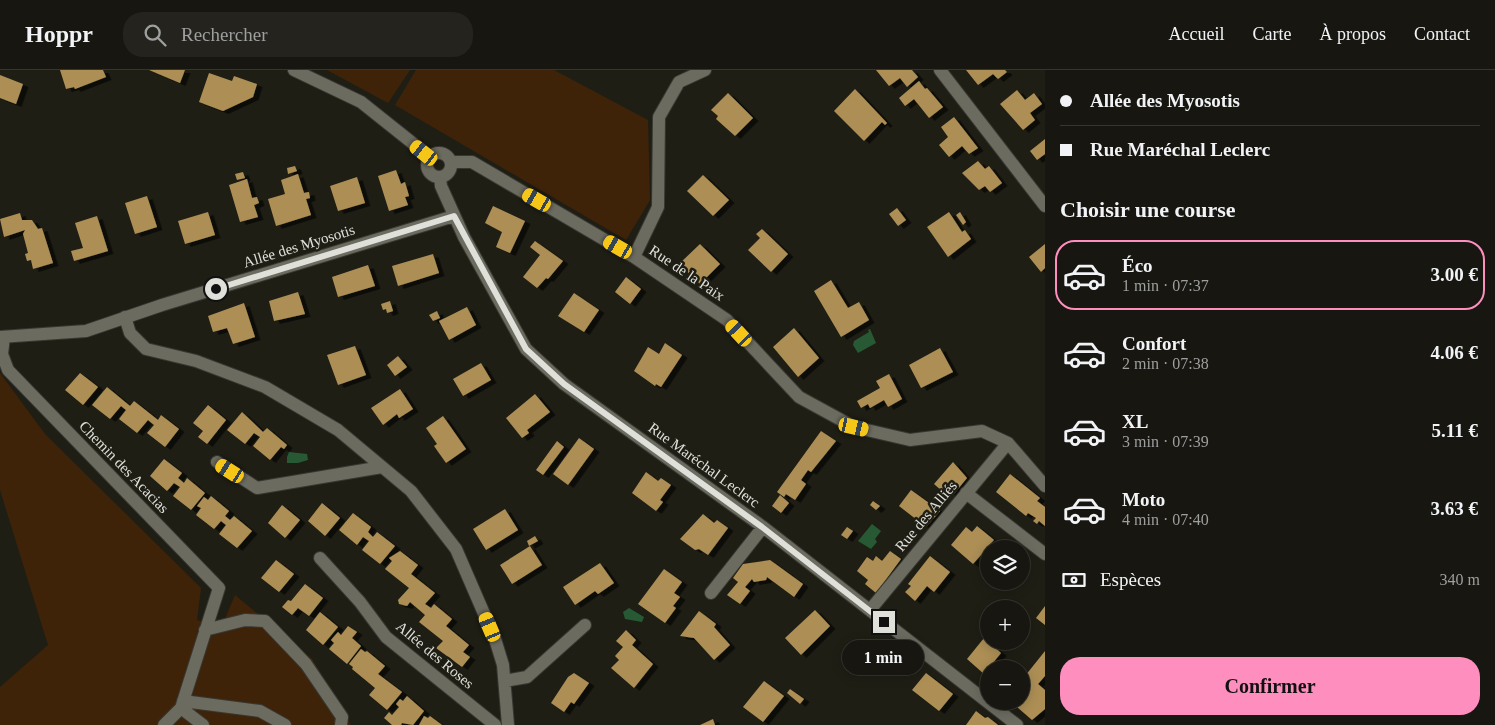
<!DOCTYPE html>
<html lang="fr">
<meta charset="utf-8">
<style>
:root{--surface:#171610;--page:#24231e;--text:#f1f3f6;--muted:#9e9f9f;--line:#363530;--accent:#fd8ebe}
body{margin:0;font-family:"Times New Roman",serif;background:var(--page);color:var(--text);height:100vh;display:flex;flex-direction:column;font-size:19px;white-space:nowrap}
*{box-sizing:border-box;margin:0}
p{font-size:16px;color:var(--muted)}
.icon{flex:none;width:28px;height:28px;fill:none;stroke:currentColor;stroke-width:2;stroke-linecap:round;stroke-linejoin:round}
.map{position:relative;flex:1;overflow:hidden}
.side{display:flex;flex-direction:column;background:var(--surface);width:450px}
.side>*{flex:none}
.hud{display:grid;align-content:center;height:110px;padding:0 15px;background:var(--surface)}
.buttons{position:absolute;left:980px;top:470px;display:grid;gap:10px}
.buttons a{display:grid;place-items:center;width:50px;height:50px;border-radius:50%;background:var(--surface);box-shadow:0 2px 12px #0003,0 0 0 1px var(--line);font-size:25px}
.end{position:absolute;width:22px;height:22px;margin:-11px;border:6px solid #e0e0da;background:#111;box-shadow:0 0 0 2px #111}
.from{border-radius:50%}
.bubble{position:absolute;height:35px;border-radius:18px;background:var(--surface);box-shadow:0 2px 12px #0003,0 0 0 1px var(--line);font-size:16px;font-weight:700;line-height:35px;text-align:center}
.car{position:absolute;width:15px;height:30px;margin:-15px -8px;border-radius:6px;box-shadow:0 0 4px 1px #0007;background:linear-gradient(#f5c518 24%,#345 0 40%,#f5c518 0 76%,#345 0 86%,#f5c518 0)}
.hud b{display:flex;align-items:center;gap:18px;height:48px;font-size:19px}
.hud b+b{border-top:1px solid var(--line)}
.hud i{width:12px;height:12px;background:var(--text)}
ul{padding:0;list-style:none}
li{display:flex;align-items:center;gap:15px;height:70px;margin:0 10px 8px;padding:0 5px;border:2px solid transparent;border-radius:20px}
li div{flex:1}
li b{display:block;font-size:19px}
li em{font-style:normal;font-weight:700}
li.active{border-color:var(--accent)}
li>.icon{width:45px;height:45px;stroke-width:1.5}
h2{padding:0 15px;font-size:22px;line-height:60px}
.pay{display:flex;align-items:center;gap:12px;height:55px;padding:0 15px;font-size:19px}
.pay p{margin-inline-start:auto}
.action{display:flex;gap:10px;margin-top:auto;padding:10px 15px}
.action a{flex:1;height:58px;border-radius:20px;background:var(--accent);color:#111;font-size:20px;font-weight:700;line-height:58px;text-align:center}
header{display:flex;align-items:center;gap:30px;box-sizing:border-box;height:70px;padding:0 25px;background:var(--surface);border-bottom:1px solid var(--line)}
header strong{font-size:24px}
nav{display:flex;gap:28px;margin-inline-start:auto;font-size:18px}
.search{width:350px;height:45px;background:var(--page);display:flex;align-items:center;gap:12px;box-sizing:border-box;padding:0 18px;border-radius:20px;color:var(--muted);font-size:19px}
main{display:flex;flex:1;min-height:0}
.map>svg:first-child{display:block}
</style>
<header>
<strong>Hoppr</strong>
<div class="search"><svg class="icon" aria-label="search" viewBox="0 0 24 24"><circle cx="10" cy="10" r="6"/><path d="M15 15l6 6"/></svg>Rechercher</div>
<nav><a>Accueil</a><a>Carte</a><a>À propos</a><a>Contact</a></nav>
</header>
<main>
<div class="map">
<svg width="1045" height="655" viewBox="0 0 1045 655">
<defs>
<filter id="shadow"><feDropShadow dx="5.5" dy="3" stdDeviation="0" flood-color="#0009"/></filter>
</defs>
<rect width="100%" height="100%" fill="#1f1e15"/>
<!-- green -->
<path fill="#3e2309" d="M327 0H410L388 33Z
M416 0H554L648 50 650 130 626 170 395 35Z
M0 303 45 364 201 518 197 550 222 556 235 525 312 589 351 655H0V617L48 575 0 420Z"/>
<!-- water -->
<path fill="#275a34" d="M870 259 876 273 858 283 853 275 854 271 869 262 868 260Z
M289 382 307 384 308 390 298 393H287V387Z
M872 454 881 461 875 469 877 472 871 479 858 471Z
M629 538 644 547 642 552 625 549 623 542Z"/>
<!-- building -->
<path fill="#ad8f55" filter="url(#shadow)" d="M60 0H103L106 7 75 19 74 17 66 19Z
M149 0H185L180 13Z
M876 0H912L918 7 907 17 900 8 889 16Z
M966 0H1005L1007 2 998 9 993 4 978 15Z
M209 3 232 11 234 6 257 14 253 27 223 41 199 32Z
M0 5 23 14 16 34 0 28Z
M919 11 925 19 927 18 943 37 929 48 914 29 905 36 899 28Z
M855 19 887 53 885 55 882 52 864 71 834 41Z
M1017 20 1025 30 1034 23 1042 34 1030 43 1035 50 1023 60 1000 34Z
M728 23 753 48 735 66 716 49 718 46 711 40Z
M954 47 978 78 969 84 962 76 949 87 939 75 948 67 941 57Z
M1045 69V84L1037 90 1030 81Z
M978 91 985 99 989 96 1002 113 990 122 985 116 979 120 962 103Z
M295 96 297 101 288 104 287 98Z
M396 100 401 114 405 112 409 126 405 127 408 135 389 141 378 106Z
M243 102 245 108 237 110 235 104Z
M298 104 304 123 309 122 310 128 306 129 311 145 276 156 268 129 285 124 281 110Z
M703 105 729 130 713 146 687 121Z
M357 107 365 133 338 141 330 116Z
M247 109 252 128 257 127 259 133 254 135 258 147 240 152 229 115Z
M147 126 157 157 135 164 125 133Z
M493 136 525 151 510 183 496 177 502 162 485 153Z
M897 138 906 150 898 156 889 144Z
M208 142 215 165 185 174 178 151Z
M949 142 962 162 965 160 971 169 948 187 927 157Z
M960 142 966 152 963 155 956 145Z
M20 143 22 150H32L38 159 42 158 53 193 33 199 31 190 27 191 25 184 28 183 23 164 25 160 4 167 0 149Z
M97 146 108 181 74 191 71 181 83 178 75 153Z
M762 159 788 184 771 202 748 180 760 168 756 164Z
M535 171 563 191 548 209 546 208 537 218 523 207 540 185 530 177Z
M700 174 720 194 700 214 679 194Z
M1045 174V198L1041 202 1029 187Z
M433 184 439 203 398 216 392 196Z
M368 195 375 216 338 227 332 207Z
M626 207 641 219 630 234 615 222Z
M831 210 848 238 859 232 869 250 841 267 814 221Z
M298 222 305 244 274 251 269 231Z
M574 223 599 240 584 262 558 246Z
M390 231 393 241 387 243 386 239 383 240 381 234Z
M244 233 255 267 233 274 227 258 213 262 208 246Z
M467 237 476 255 449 270 439 251Z
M437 241 440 248 433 251 429 245Z
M794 258 819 288 798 307 773 277Z
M665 273 682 285 661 317 656 314 655 316 634 301 648 277 659 284Z
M355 276 366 305 338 315 327 285Z
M940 278 953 302 921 318 909 295Z
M398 286 407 297 395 306 387 295Z
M481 293 491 310 463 326 453 309Z
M80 303 98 317 83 335 65 320Z
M889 304 902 329 888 337 884 330 870 338 868 334 861 338 857 331 880 318 876 311Z
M107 317 130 336 134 331 158 350 161 345 179 359 165 377 147 363 154 355 148 350 137 363 119 349 126 340 121 336 110 349 92 335Z
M400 319 413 339 399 348 397 344 383 355 371 338Z
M535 324 550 342 527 360 529 363 522 368 506 348Z
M208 335 226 350 207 374 198 367 203 361 193 353Z
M242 342 263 362 267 358 287 375 284 379 281 377 270 390 253 376 260 367 254 363 245 374 227 360Z
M443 346 466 379 446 393 434 376 437 374 426 358Z
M821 361 836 371 811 402 808 400 801 410 806 414 795 430 786 424 784 427 777 422Z
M579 368 594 379 568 415 553 404Z
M557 371 564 377 543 405 536 400Z
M164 389 182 403 178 408 184 413 187 408 205 423 191 440 173 426 180 417 174 413 167 421 150 406Z
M953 392 967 408 953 425 944 418 942 421 934 414Z
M646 402 658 411 661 408 671 415 660 430 663 432 656 441 632 423Z
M1010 404 1040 428 1037 431 1045 437V456L1039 451 1037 454 1033 451 1036 448 1028 443 1026 446 996 422Z
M911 420 940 441 926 457 899 436Z
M780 425 789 433 781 443 772 436Z
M211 426 229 441 225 446 230 450 234 446 252 461 237 478 219 464 226 455 221 451 214 459 196 445 201 438 197 436 204 427 208 430Z
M873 431 880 436 876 440 870 435Z
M322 433 340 448 325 466 308 451Z
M282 435 300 450 285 468 268 453Z
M505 439 518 460 486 480 473 459Z
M353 443 371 457 368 462 373 467 377 462 395 476 380 494 362 480 369 471 363 467 357 475 339 460Z
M703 444 714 453 717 450 728 458 708 485 699 479 695 480 680 469Z
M977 456 994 470 988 476 991 479H989L983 487 981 485 973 494 951 475 966 457 972 462Z
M847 457 853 461 847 469 841 465Z
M535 466 538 471 529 476 527 471Z
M530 476 542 495 512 514 500 495Z
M400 481 418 495 411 504 435 523 425 534 431 538 434 534 452 549 446 556 469 575 463 582 470 587 462 597 436 578 443 571 419 552 425 545 410 532 407 536 399 534 398 530 409 518 385 499 392 491 389 488Z
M890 481 901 489 876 523 865 514 868 510 857 501 867 487 873 491 876 486 882 491Z
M930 486 950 502 934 522 927 516 915 531 905 522 911 516 908 514Z
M276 490 294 504 279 522 261 508Z
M770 490 803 514 794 527 767 507 766 510 754 512 752 509 745 517 750 521 740 534 727 525 738 512 733 508 743 494Z
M600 493 614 513 598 524 595 521 575 535 563 517Z
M664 499 682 512 674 523 680 527 673 536 676 538 665 553 638 534Z
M305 514 323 528 309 546 298 538 292 545 282 537 288 530 291 531Z
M1045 536V555L1036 548Z
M815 540 830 556 801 585 785 568Z
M699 541 716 554 714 557 730 575 714 590 694 568 680 566Z
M320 542 338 557 323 575 306 560Z
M348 556 357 562 352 568 361 576 347 594 329 579 334 573 331 570 338 562 341 565Z
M626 560 636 570 632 575 653 594 634 618 611 598 619 590 615 586 623 577 616 571Z
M984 568 1001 583 984 604 967 589Z
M361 579 365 582 367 581 385 596 378 604 402 622 387 640 369 625 375 618 352 599 353 597 349 594Z
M1045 581V606L1038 614 1045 620V639L1032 650 1010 631H1021V611Z
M574 603 589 613 574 634 571 632 564 642 551 633 568 607Z
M926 603 953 624 939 641 912 620Z
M764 611 784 626 763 652 743 637Z
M790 619 804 629 800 634 787 623Z
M407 626 424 641 413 655 402 653 401 655H392L384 648 389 642 392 645 399 637 396 634 400 629 403 631Z
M976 641 985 648 988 647 998 655H966Z
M424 646 428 648 430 646 442 655H419Z
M713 649 715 655H700Z"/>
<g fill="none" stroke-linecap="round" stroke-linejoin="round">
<!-- minor casing -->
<g stroke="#383832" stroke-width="14">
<path id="minor" d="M294 0 361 32 430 87
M940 0 1045 136
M427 95a12 12 0 1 1 24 0a12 12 0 1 1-24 0Z
M451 92H472L634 187 727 250 799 327 854 357 910 370 982 361 1008 373 1045 416
M440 107 441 116 464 167 526 279 564 314 763 457 1017 655
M634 187 658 137 659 47 679 12 705 0
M125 247 130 263 146 279 196 291 265 317 338 360 411 421 456 479 495 569 503 595 508 655
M0 267 86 261 162 235 454 146
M4 267 2 284 8 300 219 518 181 638 164 655
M217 392 257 418 382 397
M966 423 1045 484
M320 488 360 532 386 567 495 655
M711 523 763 457
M870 540 1008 373
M205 560 245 550 265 551 306 594 342 647 341 655
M505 611 527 607 585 555
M183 631 260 641 285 655
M181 638 203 655"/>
</g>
<!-- minor -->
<use href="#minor" stroke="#6b6b60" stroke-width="12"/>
</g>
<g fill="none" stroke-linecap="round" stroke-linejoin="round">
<!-- route -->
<path stroke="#e0e0da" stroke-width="6" d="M216 219 454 146 526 279 564 314 762 457 884 552"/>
</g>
<g text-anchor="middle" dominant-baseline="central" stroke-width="5" stroke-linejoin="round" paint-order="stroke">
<!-- street labels -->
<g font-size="15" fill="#e0e0da" stroke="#1f1e15">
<text transform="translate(299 176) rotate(-17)">Allée des Myosotis</text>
<text transform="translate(687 203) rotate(34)">Rue de la Paix</text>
<text transform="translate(704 395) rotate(36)">Rue Maréchal Leclerc</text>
<text transform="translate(124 397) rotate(46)">Chemin des Acacias</text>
<text transform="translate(926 446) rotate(-50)">Rue des Alliés</text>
<text transform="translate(435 585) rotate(40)">Allée des Roses</text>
</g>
</g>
</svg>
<div class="buttons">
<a><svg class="icon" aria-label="layers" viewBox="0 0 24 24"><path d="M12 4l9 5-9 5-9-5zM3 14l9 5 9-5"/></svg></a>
<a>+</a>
<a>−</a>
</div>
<i class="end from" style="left:216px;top:219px"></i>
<i class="end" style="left:884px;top:552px"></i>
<div class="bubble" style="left:842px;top:570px;width:82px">1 min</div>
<i class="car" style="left:424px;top:83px;rotate:308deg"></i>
<i class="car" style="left:537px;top:130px;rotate:300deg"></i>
<i class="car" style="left:618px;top:177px;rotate:300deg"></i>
<i class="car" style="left:739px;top:263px;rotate:317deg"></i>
<i class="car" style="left:854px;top:357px;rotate:103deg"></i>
<i class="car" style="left:230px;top:401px;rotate:302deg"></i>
<i class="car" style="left:490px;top:557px;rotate:337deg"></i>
</div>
<section class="side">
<div class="hud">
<b><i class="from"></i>Allée des Myosotis</b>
<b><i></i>Rue Maréchal Leclerc</b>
</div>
<h2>Choisir une course</h2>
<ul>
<li class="active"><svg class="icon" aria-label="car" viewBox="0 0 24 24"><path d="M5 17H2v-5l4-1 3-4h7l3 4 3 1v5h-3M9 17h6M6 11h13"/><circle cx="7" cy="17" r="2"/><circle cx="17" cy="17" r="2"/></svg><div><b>Éco</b><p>1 min · 07:37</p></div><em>3.00 €</em></li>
<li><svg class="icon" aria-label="car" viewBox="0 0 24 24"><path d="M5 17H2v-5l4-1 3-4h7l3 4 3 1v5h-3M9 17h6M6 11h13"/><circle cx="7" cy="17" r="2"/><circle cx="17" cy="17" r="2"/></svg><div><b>Confort</b><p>2 min · 07:38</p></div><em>4.06 €</em></li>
<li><svg class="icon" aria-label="car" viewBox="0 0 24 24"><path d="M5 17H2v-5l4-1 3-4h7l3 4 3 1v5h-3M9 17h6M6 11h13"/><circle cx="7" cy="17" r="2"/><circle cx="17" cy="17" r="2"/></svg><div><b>XL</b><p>3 min · 07:39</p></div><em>5.11 €</em></li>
<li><svg class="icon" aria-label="car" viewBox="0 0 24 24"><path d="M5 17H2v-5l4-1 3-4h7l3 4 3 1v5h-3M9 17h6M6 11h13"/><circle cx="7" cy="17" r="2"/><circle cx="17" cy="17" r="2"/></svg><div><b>Moto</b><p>4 min · 07:40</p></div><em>3.63 €</em></li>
</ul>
<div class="pay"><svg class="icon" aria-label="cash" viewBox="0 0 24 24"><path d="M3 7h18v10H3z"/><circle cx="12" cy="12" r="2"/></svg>Espèces<p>340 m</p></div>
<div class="action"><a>Confirmer</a></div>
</section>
</main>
